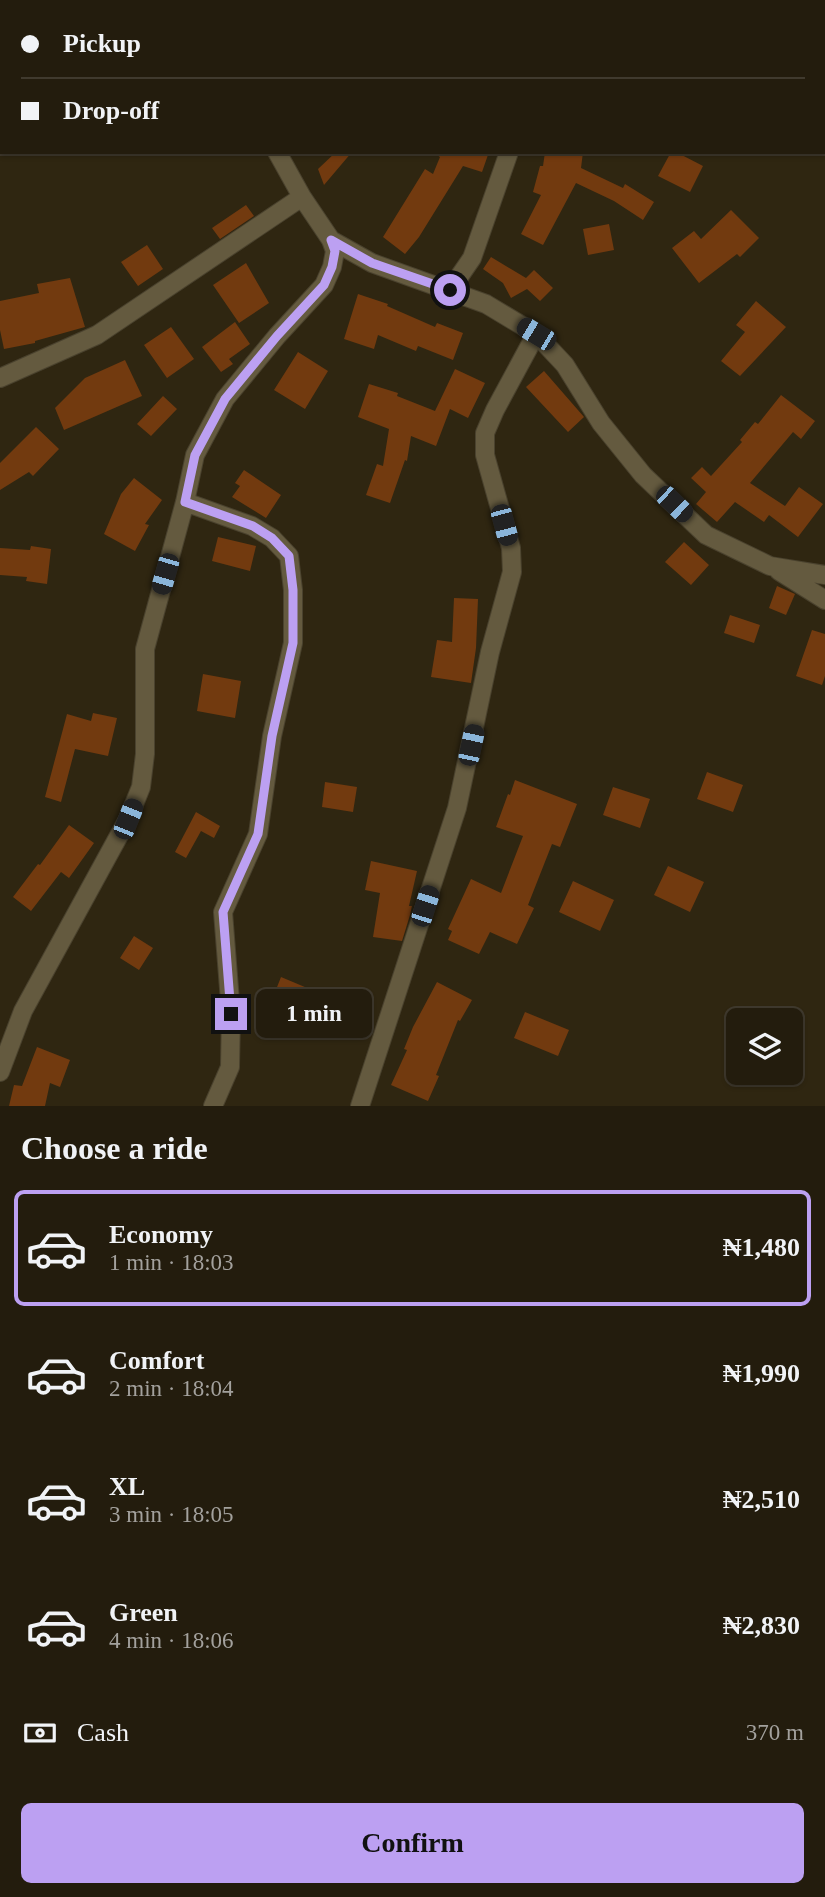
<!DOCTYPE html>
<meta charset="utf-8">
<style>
:root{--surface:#231c0d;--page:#2b2516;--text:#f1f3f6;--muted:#a3a19d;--line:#403a2e;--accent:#bca0f2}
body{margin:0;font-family:"Times New Roman",serif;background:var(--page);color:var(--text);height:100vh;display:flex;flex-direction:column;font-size:26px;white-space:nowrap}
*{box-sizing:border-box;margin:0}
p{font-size:23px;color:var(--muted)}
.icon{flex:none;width:38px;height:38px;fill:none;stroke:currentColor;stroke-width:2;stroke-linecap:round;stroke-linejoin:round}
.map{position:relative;height:1106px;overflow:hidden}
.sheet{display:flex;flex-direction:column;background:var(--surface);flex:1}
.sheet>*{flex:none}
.top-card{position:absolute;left:0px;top:0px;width:826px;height:154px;box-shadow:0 2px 5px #0004,0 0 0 2px var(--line);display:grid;align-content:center;height:154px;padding:0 21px;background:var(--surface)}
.fabs{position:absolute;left:726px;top:1008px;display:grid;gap:14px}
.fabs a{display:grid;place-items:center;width:77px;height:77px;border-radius:10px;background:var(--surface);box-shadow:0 2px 5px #0004,0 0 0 2px var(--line);font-size:35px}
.end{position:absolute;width:32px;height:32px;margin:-16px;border:9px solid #bca0f2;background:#111;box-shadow:0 0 0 4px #111}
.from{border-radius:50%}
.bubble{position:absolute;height:49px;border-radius:10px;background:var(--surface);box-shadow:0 2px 5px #0004,0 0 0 2px var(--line);font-size:23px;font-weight:600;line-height:49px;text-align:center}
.car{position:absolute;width:21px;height:42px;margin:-21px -10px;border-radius:9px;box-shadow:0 0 5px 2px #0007;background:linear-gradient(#222 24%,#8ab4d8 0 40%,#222 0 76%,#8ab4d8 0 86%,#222 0)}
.top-card b{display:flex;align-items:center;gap:24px;height:66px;font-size:26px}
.top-card b+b{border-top:2px solid var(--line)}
.top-card i{width:18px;height:18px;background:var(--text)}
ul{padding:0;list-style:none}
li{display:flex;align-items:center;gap:21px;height:116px;margin:0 14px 10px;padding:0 7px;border:4px solid transparent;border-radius:10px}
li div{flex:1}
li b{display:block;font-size:26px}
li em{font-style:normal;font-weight:600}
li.on{border-color:var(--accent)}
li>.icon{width:63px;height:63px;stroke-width:1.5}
h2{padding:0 21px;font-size:32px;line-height:84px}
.pay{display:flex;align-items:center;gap:18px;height:77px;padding:0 21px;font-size:26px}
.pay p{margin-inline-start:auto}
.cta{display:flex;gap:14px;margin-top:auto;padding:14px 21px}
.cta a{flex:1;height:80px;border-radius:10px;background:var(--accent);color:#111;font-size:28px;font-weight:600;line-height:80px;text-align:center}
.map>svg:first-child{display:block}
</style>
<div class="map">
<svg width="825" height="1106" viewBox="0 0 825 1106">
<rect width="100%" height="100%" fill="#2f2611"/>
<!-- building -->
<path fill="#723a0f" d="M336 152H352L324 185 318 169Z
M432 152H489L482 172 463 166 419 237 405 254 383 237 425 169 433 174 440 157Z
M545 152H583L581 168 623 188 625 184 654 202 643 220 614 201 576 183 543 245 521 234 541 195 533 192 540 166H543Z
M671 152H676L703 166 690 192 658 176Z
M246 205 254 216 220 239 212 228Z
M731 210 759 238 740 257 737 254 699 283 672 248 694 231 701 239Z
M609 224 614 250 588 255 583 229Z
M147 245 163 269 138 286 121 262Z
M491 257 526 278 534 270 553 288 540 301 527 289 511 298 503 283 483 269Z
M246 263 269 303 239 323 213 285Z
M70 278 85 327 35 341V343L4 349 0 330V301L39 293 37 284Z
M358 294 388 304 387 306 435 327 437 323 463 333 453 360 418 346 416 351 378 335 374 349 344 339Z
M756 301 786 327 740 376 721 361 745 332 736 325Z
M235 322 250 344 229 359 233 364 221 372 202 347Z
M171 327 194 359 167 378 144 345Z
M298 352 328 371 305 409 274 390Z
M125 360 142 396 64 430 55 408 85 378Z
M455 369 485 383 468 418 450 409 436 446 411 436 407 461 405 460 390 503 366 495 377 464 383 466 389 429 358 417 369 384 398 393 397 396 435 411Z
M544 371 584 417 568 432 526 387Z
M781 395 815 421 801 439 793 432 750 483 785 506 799 487 823 504 798 537 769 515 764 522 735 502 717 522 696 504 706 492 691 478 702 467 711 476 742 442 740 440 755 422 758 424Z
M163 396 177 409 151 436 137 424Z
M36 427 59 449 33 476 29 472 0 490V463Z
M244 470 281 495 266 518 232 497 240 486 235 483Z
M134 478 162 500 145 524 149 525 135 551 104 534 121 494Z
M218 537 256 546 250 571 212 561Z
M684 542 709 565 691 585 665 562Z
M31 546 51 549 47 584 26 581 27 577 0 575V548L30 550Z
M777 586 795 594 786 615 769 608Z
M454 598 478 599 476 648 471 683 431 677 437 640 452 642Z
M730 615 760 625 754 643 724 633Z
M812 630 825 634V676L822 685 796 676Z
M203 674 241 681 235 718 197 711Z
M93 713 117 718 108 756 75 749 61 802 45 797 67 714 91 721Z
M707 772 743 785 733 812 697 799Z
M515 780 577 804 560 847 552 844 528 905 534 908 517 944 490 932 479 954 448 940 452 931 448 929 471 879 501 893 523 836 496 827 508 794 510 795Z
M325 782 357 787 353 812 322 807Z
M613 787 650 799 640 828 603 815Z
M196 812 220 826 214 838 201 831 186 858 175 852Z
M69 825 94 843 69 878 61 872 31 911 13 897 38 864 40 865Z
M371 861 417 871 409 906H412L410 915 402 941 373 937 380 893 365 890Z
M668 866 704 882 690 912 654 895Z
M573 881 614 900 600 931 559 912Z
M134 936 153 948 139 970 120 958Z
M281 977 312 990 301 1017 270 1005Z
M437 982 472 1000 460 1021 458 1020 436 1075 439 1076 428 1101 391 1085 407 1050 404 1049 413 1027Z
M525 1012 569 1030 558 1056 514 1038Z
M37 1047 70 1060 60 1087 50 1083 45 1106H9L14 1085 22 1086Z"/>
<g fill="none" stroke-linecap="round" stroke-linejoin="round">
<!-- minor casing -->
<g stroke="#4a422e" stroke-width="20">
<path id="minor" d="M144 0 146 2
M544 2V0
M277 152 302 197 331 240 372 263 486 304 536 334 565 365 601 423 643 475 706 535 770 566 825 575
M450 290 472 258 509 152
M0 378 97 335 302 197
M185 502 252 526 272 538 289 556 293 590V643L272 736 258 834 223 912 231 1014 230 1067 213 1106
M779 571 825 600
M0 1072 23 1011 128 819 141 787 145 754V649L185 502 195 455 225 399 277 336 324 285 332 267 335 251 331 240
M360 1106 457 808 490 652 512 572 511 548 485 455V433L495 410 536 334"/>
</g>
<!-- minor -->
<use href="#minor" stroke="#645a3f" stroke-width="18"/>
</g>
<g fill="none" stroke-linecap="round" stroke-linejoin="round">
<!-- route -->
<path stroke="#bca0f2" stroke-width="9" d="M231 1014 223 912 258 834 272 736 293 643V590L289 556 272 538 253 526 185 502 195 455 225 399 277 336 324 285 332 267 335 251 331 240 372 263 450 290"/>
</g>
</svg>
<div class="fabs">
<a><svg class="icon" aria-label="layers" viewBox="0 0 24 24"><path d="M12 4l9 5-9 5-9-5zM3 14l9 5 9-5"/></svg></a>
</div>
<i class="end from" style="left:450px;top:290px"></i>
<i class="end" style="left:231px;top:1014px"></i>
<div class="bubble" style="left:256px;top:989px;width:116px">1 min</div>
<i class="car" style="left:536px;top:334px;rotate:301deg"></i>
<i class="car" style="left:674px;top:504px;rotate:134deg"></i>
<i class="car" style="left:504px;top:525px;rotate:165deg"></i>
<i class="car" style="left:165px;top:574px;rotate:196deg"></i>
<i class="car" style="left:471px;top:745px;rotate:12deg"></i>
<i class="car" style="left:128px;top:819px;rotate:22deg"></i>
<i class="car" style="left:425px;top:906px;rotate:18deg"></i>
<div class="top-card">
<b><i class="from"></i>Pickup</b>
<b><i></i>Drop-off</b>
</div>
</div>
<section class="sheet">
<h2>Choose a ride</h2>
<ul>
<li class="on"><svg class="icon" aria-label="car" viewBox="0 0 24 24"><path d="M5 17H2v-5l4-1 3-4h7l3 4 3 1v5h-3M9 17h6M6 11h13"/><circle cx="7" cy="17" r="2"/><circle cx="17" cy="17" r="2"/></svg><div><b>Economy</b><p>1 min · 18:03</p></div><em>₦1,480</em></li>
<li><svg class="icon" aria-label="car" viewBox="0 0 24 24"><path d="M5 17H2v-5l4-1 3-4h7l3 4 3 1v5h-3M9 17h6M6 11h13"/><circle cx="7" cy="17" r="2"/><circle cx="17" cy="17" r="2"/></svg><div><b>Comfort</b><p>2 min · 18:04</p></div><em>₦1,990</em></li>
<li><svg class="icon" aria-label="car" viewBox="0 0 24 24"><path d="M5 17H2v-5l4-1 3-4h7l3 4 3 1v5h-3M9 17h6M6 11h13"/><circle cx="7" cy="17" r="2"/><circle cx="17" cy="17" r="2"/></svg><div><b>XL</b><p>3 min · 18:05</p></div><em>₦2,510</em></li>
<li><svg class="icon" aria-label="car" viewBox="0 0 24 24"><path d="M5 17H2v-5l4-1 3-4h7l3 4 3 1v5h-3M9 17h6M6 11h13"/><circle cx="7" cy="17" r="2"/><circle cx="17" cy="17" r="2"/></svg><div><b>Green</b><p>4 min · 18:06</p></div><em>₦2,830</em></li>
</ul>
<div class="pay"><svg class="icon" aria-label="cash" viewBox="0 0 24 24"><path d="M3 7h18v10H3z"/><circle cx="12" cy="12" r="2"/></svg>Cash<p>370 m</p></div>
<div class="cta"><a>Confirm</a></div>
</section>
